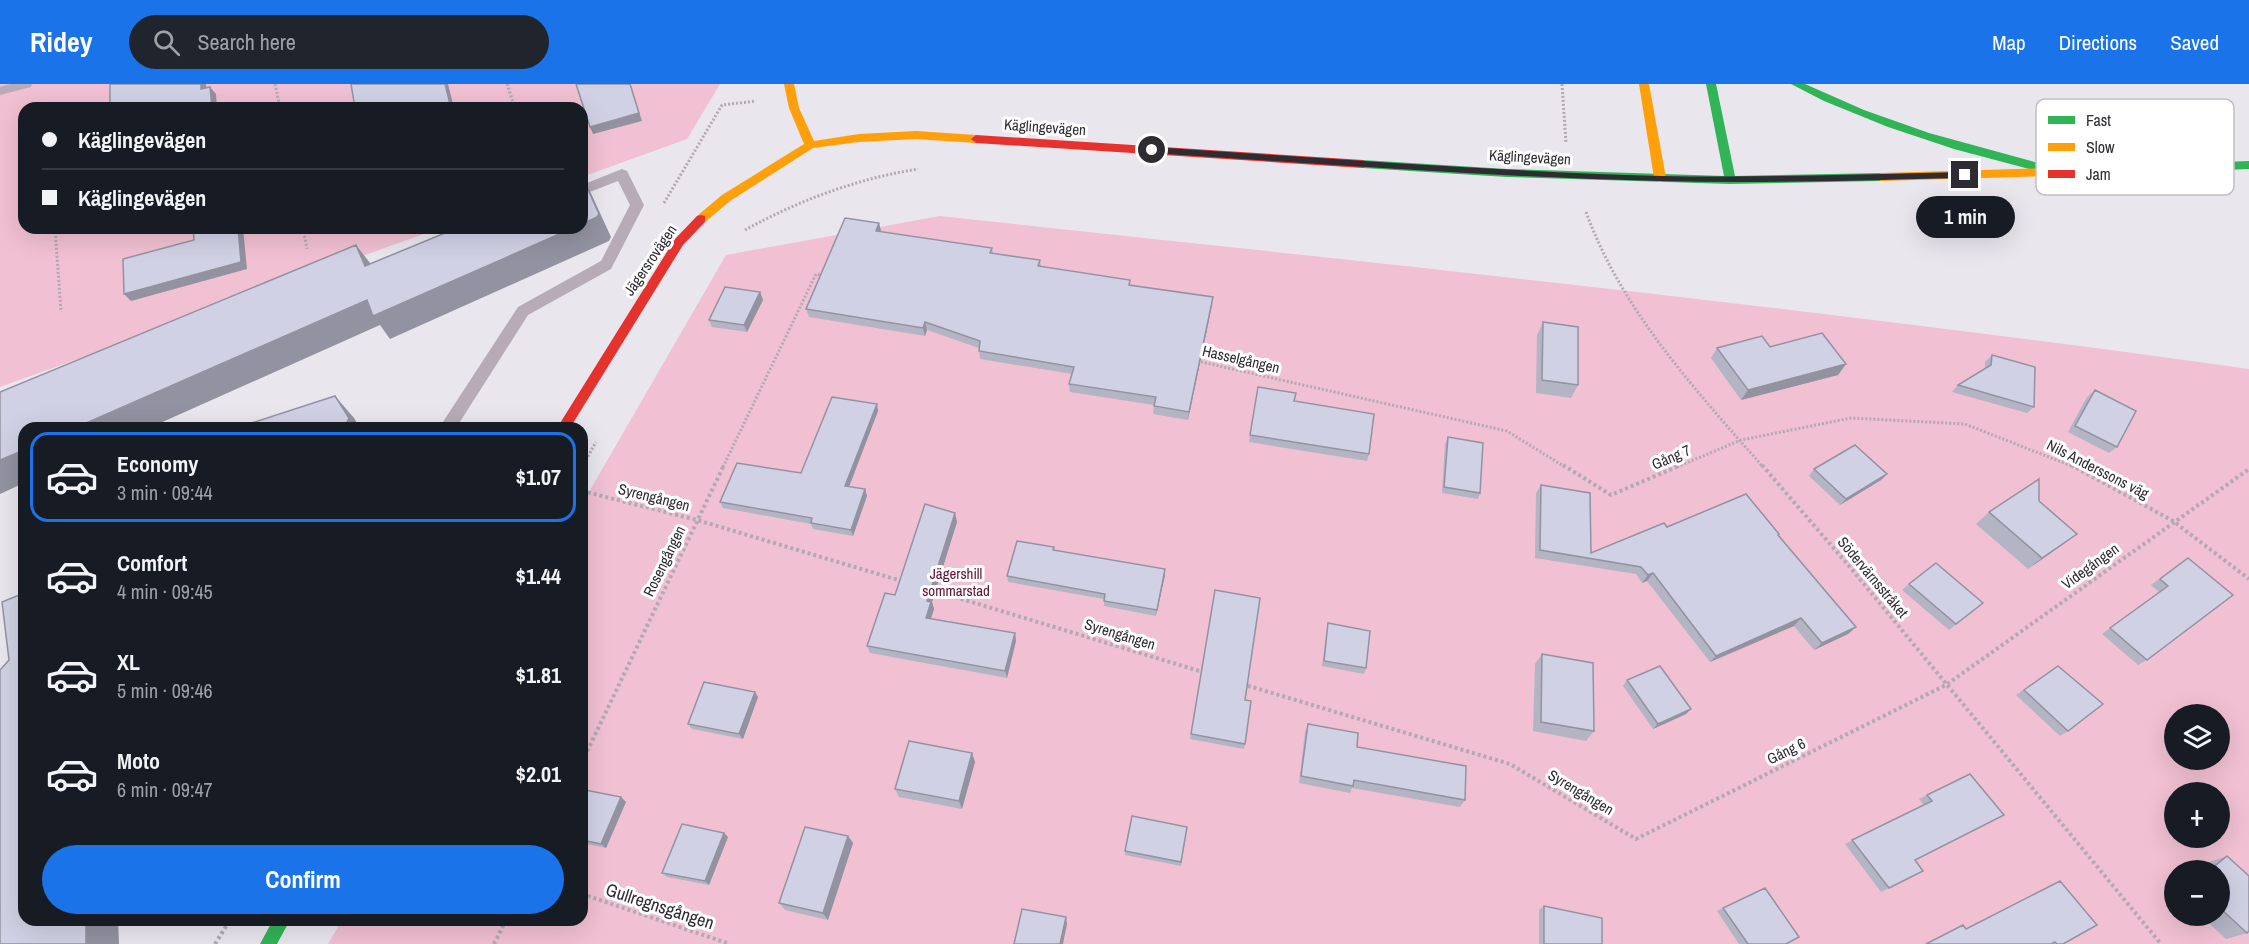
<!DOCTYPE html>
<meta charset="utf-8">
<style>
:root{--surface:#171b24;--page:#20242c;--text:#f1f3f6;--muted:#9ea1a6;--line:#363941;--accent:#1a73e8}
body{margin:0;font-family:"Archivo Narrow",sans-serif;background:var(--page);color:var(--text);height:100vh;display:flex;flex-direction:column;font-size:22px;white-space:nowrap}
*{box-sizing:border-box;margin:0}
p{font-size:20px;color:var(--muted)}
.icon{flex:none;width:33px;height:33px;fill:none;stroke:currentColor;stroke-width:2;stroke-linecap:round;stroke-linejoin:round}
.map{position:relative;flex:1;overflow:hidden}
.drawer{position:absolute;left:18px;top:338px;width:570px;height:504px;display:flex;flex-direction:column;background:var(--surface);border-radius:18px;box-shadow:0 6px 24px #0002}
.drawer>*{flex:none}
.banner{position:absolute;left:18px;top:18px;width:570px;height:132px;border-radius:18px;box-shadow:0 6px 24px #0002;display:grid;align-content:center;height:132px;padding:0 24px;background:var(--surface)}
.fabs{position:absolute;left:2164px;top:620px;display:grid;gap:12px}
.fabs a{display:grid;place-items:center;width:66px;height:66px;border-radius:50%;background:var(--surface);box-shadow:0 6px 24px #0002;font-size:30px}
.end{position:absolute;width:27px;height:27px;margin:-14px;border:8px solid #2e2c32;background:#fff;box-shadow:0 0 0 3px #fff}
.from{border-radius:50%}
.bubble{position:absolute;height:42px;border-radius:21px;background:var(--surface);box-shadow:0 6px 24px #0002;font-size:20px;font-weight:700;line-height:42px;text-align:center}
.banner b{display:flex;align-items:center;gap:21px;height:57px;font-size:22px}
.banner b+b{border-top:2px solid var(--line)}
.banner i{width:15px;height:15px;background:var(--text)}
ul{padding:10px 0 0;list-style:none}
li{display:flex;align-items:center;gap:18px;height:90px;margin:0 12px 9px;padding:0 12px;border:3px solid transparent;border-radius:18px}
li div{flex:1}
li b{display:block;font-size:22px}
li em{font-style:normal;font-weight:700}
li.active{border-color:var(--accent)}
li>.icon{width:54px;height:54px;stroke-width:1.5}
.cta{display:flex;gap:12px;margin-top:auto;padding:12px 24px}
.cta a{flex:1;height:69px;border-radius:36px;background:var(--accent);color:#fff;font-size:24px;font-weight:700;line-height:69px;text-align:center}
header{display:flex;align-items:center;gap:36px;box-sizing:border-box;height:84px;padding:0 30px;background:var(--accent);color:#fff}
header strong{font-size:28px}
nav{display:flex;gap:33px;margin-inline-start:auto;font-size:21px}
.search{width:420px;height:54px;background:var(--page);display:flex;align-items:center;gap:15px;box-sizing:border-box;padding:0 21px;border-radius:33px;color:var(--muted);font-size:22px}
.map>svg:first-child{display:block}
</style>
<header>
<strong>Ridey</strong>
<div class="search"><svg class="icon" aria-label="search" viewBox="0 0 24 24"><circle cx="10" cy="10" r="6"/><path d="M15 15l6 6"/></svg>Search here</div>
<nav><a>Map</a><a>Directions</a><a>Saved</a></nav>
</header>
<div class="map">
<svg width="2249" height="860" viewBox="0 0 2249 860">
<rect width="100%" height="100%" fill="#e9e6ee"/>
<!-- green -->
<path fill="#f1c0d2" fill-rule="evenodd" d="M0 0H720L687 55 582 93V24H24V144H440L0 303Z
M940 132C1377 179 1814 224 2249 285V860H328L342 836H582V420L726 171ZM2175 630H2220V675H2175ZM2175 708H2220V753H2175ZM2175 786H2220V831H2175Z"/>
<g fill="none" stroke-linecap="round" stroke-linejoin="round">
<!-- path-far1 -->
<path stroke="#b2a9b2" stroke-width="3" stroke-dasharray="2 2" stroke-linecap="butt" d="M275 0 280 24
M507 0 515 24
M1562 0 1566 59
M664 119 722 21 756 17
M1586 128C1622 227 1695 305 1763 383
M55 144 61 228
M303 144 307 165
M745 146C800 116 856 95 918 85
M1197 277 1507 347 1565 383
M582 383 596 358
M723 383 816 190 824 192
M1677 383 1741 356 1851 334 1965 340 2074 383"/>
<!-- path -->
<path stroke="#b2a9b2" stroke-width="4" stroke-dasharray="3 3" stroke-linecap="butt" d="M1563 381 1611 411 1681 381
M1762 381 1849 482 2161 860
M2071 381 2173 437 2249 495
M582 407 697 436 905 498
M932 506 1206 589
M1242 600 1510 680 1636 755 1946 601 2249 385
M582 678 724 381
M582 810 730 860
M215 860 230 836
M494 860 506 836"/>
<!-- lane -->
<path fill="#b6abb7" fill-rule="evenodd" d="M10 0H32L31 3 0 11V3Z
M622 85 627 87 644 121 611 185 528 231 456 344H439L518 223 601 177 630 121 618 97 582 111V101Z"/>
<!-- fast -->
<path fill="#30b455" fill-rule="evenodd" d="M1706 0H1716L1735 92 1881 89 1887 93 1881 97 1730 100 1507 93 1363 84 1357 80 1363 76 1507 85 1724 92Z
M1791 0H1805L1864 26 1929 49 2060 85 2066 89 2060 93 1954 65 1888 43 1824 17Z
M2249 77V85L2120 90 2114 86 2120 82Z
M273 836H290L277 860H260Z"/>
<!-- slow -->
<path fill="#ff9f0a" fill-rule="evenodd" d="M784 0H794L799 24 814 57 859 50 916 47 976 51 981 55 976 59 916 55 859 58 813 64 730 117 705 138H697V132L722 111 804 60 789 24Z
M1639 0H1649L1666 94 1660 98 1654 94Z
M2120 82 2126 86 2120 90 1881 97 1875 93 1881 89Z"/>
<!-- jam -->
<path fill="#e5322d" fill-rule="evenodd" d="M976 51 1363 76 1369 80 1363 84 976 59 971 55Z
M701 131 705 132V138L683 161 570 344H557L675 155 697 132Z"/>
</g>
<!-- wall -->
<path fill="#b3b4c4" d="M879 139 881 148 992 164 993 169 1040 176 1041 182 1130 201 1212 221 1188 336 1153 330 1154 321 1070 308 1069 300 1072 290 980 275 979 264 927 246 925 252 809 233 806 225Z
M760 208 763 216 747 248 712 243 709 236Z
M1543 238 1578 301 1571 314 1536 309 1537 251Z
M1770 263 1846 280 1838 291 1741 316 1711 274 1717 264Z
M1992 271 2034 323 2027 329 1952 308 1958 301 1985 285V278Z
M1258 303 1294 317 1369 370 1367 377 1249 358Z
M2095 306 2117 363 2109 369 2068 348 2087 313Z
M877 320 878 327 849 403 865 405 867 412 853 452 813 445 811 440 723 424 720 418 801 389Z
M1448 353 1480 409 1478 415 1442 409 1445 360Z
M1814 385 1887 390 1881 396 1840 421 1809 392Z
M1541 401 1591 469 1779 450 1778 452 1856 543 1848 550 1814 566 1794 542 1710 578 1647 497 1642 499 1636 490 1535 474 1536 409Z
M2039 417 2077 450 2062 461 2028 485 1976 440 1989 428Z
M955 429 957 438 932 518 934 525 931 534 1015 549 1016 557 1007 594 870 569 867 562 895 511Z
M1054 466 1165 491 1156 532 1104 522V515L1008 498 1007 492Z
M2179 480 2147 576 2138 581 2102 550 2159 508 2151 501Z
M1909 500 1983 519 1949 546 1902 506Z
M1215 506 1245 616V660L1244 665 1190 655Z
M1328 539 1366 584 1364 590 1322 582 1327 545Z
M1542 570 1594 647 1586 657 1533 647 1535 580Z
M2058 582 2068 647 2060 652 2016 611Z
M1627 596 1686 630 1653 645 1623 602Z
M755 608 758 613 743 655 692 645 688 640Z
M1308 640 1357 663 1465 716 1460 723 1352 704 1350 709 1299 699 1305 648Z
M972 669 975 678 962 725 899 713 895 705Z
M1970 690 1915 777 1923 787 1881 808 1845 760 1924 721 1919 715 1927 711Z
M582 713H621L626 718 606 764 582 759Z
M1187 743 1181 782 1125 771V767Z
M724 749 728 753 709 801 667 793 662 789Z
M848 752 853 759 828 836 785 826 779 819Z
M2227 772 2247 849 2226 855 2200 831H2220V786H2199L2207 779Z
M2060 797 2063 860H1925L1963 841 1966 845Z
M1544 822 1602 860H1539V826Z
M1723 824 1786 860H1739L1717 827Z"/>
<!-- shaded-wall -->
<path fill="#9292a0" d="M201 0H206L207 13 201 5Z
M445 0H448L454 24H451Z
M630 0 642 37 593 50 590 43Z
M210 3 216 10 217 24H212Z
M583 92 611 153 609 157 390 255 380 241 149 344H75L367 216 573 144H582Z
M879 139 881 147 878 155 876 147Z
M238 144H243L247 185 131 217 124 210Z
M356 161 374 184 365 182Z
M760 208 763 216 747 248 744 241Z
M1213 213 1212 221 1188 336 1189 328Z
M925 238 927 246 925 252 923 244Z
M1846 280 1838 291 1741 316 1748 306Z
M335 312 354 334 360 344H344Z
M877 320 878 327 847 408 845 402Z
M24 366V399L0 410V376Z
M1887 390 1881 396 1840 421 1846 415Z
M865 405 867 412 853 452 851 446Z
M955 429 957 438 932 518 934 525 929 541 926 534 927 517Z
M2077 450 2062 461 2028 485 2042 474Z
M1165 485V491L1156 532 1157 526Z
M1653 489 1647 497 1642 499 1648 491Z
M1801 534 1794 542 1710 578 1716 572Z
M1856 543 1848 550 1814 566 1822 559Z
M1015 549 1016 557 1007 594 1005 587Z
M582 581 586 585 582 594Z
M755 608 758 613 743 655 739 650Z
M1691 625 1686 630 1653 645 1658 640Z
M972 669 975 678 962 725 959 717Z
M621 713 626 718 606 764 601 760Z
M724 749 728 753 709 801 705 797Z
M848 752 853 759 828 836 823 829Z
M1066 833 1067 840 1063 860H1060Z
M86 836H118L119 860H86Z"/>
<!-- building -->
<path fill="#d0d1e4" stroke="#9292a0" stroke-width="1.5" d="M110 0H201V5L210 3 212 24H110Z
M351 0H445L451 24H355Z
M576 0H630L639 29 590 43Z
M582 92 599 130 597 133 582 140Z
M845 134 879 139 876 147 992 164 990 169 1040 176 1038 182 1130 196 1129 201 1213 213 1189 328 1154 322 1156 313 1069 300 1074 283 979 267 980 257 925 238 923 244 806 225Z
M193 144H238L241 178 124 210 123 175 194 156Z
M457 144H573L373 232 367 216 75 344H24V366L0 376V308L356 161 365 182Z
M725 203 760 208 744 241 709 236Z
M1543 238 1578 243V301L1542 296Z
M1822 249 1846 280 1748 306 1717 264 1762 252 1770 263Z
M1992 271 2035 283 2034 323 1958 301 1991 281Z
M1258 303 1296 309 1294 317 1374 330 1369 370 1250 351Z
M2095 306 2136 327 2117 363 2075 342Z
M335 312 349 334 344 344H236Z
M832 313 877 320 845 402 865 405 851 446 811 439 812 434 720 418 737 379 801 389Z
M1448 353 1483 359 1480 409 1444 403Z
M1855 361 1887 390 1846 415 1814 385Z
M2039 395V417L2077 450 2042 474 1989 428Z
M1541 401 1590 409 1591 469 1664 439 1667 443 1746 410 1779 450 1778 451 1856 543 1822 559 1801 534 1716 572 1653 489 1648 491 1641 483 1540 466Z
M925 420 955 429 927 517 931 518 926 534 1015 549 1005 587 867 562 885 509 895 511Z
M1017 457 1054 463 1053 466 1165 485 1157 526 1104 517 1105 510 1007 492Z
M2188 474 2233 511 2147 576 2110 544 2168 502 2160 495Z
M1936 479 1983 519 1956 540 1909 500Z
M1215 506 1260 514 1245 616 1251 617 1245 660 1191 650Z
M24 509V836H86V860H0V586L9 576 2 518Z
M1328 539 1370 547 1366 584 1324 577Z
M1542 570 1593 579 1594 647 1541 638Z
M1660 582 1691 625 1658 640 1627 596Z
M2058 582 2103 620 2068 647 2024 606Z
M704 598 755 608 739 650 688 640Z
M1308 640 1358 649 1357 663 1466 682 1465 716 1354 696 1353 702 1301 692Z
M909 657 972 669 959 717 895 705Z
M1970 690 2004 731 1915 776 1923 787 1889 804 1852 756 1932 717 1927 711Z
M585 706 621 713 601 760 582 756V713Z
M1132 732 1187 743 1181 778 1125 767Z
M682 740 724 749 705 797 662 789Z
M805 743 848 752 823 829 779 819Z
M2227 772 2249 792V847L2247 849 2220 824V786H2210Z
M2060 797 2097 841 2063 860H2057L2055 858 2051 860H1926L1963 841 1966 845Z
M1765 804 1799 853 1786 860H1748L1723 824Z
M1544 822 1602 834V860H1544Z
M1022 825 1066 833 1060 860H1014Z"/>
<!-- route -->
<path fill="#2e2c32" d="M1152 63C1322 74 1491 87 1661 92 1762 94 1864 90 1965 88L1969 91 1965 94C1864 96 1762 100 1661 97 1491 93 1322 80 1152 69L1148 66Z"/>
<g text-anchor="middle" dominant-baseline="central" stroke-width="6" stroke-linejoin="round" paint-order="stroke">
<!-- street labels -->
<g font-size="15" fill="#2e2c32" stroke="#fff">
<text transform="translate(1045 43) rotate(4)">Käglingevägen</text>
<text transform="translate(1530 73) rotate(3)">Käglingevägen</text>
<text transform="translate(650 176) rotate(-56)">Jägersrovägen</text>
<text transform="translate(1241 275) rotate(13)">Hasselgången</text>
<text transform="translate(1671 373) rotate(-23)">Gång 7</text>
<text transform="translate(2098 385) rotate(27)">Nils Anderssons väg</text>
<text transform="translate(654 413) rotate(14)">Syrengången</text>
<text transform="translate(664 477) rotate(-64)">Rosengången</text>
<text transform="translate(2090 482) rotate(-36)">Videgången</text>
<text transform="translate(1873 493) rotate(50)">Södervärnsstråket</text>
<text transform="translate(1120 550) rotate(17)">Syrengången</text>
<text transform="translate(1786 667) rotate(-26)">Gång 6</text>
<text transform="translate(1581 708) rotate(31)">Syrengången</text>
</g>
<!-- park labels -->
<g font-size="15" fill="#5e1032" stroke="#fff">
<text x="956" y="489">Jägershill<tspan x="956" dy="17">sommarstad</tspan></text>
</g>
<!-- near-street labels -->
<g font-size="18" fill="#2e2c32" stroke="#fff">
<text transform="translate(660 822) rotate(18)">Gullregnsgången</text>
</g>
</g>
<!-- legend -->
<rect x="2036" y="15" width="198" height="96" rx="9" fill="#fff" stroke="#c0c0c2" stroke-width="1.5"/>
<rect x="2048" y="32" width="27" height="8" fill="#30b455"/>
<rect x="2048" y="59" width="27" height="8" fill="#ff9f0a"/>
<rect x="2048" y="86" width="27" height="8" fill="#e5322d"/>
<g font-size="16" fill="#2e2c32">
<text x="2086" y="42">Fast</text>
<text x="2086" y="69">Slow</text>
<text x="2086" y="96">Jam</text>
</g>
</svg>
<div class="fabs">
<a><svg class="icon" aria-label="layers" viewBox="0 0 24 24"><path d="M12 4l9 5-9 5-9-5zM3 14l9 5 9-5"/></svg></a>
<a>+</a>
<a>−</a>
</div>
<i class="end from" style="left:1152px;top:66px"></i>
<i class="end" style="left:1965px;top:91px"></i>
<div class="bubble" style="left:1916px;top:112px;width:99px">1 min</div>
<div class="banner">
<b><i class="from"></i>Käglingevägen</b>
<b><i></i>Käglingevägen</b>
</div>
<section class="drawer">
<ul>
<li class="active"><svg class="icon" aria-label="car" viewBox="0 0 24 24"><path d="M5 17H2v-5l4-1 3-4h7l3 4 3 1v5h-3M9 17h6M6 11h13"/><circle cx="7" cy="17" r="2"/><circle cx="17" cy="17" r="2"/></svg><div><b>Economy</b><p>3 min · 09:44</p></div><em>$1.07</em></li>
<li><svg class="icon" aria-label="car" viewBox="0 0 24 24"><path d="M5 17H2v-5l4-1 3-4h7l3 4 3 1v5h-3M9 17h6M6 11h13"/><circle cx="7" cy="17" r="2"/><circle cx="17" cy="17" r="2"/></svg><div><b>Comfort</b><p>4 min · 09:45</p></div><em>$1.44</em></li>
<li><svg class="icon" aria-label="car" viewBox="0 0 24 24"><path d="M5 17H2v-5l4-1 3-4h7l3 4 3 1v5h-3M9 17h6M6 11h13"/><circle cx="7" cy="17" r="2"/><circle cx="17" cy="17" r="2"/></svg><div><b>XL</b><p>5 min · 09:46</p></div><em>$1.81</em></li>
<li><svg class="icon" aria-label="car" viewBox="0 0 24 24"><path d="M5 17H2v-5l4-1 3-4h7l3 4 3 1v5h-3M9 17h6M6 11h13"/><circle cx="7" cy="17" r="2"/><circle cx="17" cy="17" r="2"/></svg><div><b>Moto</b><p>6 min · 09:47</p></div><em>$2.01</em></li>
</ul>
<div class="cta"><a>Confirm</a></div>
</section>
</div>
